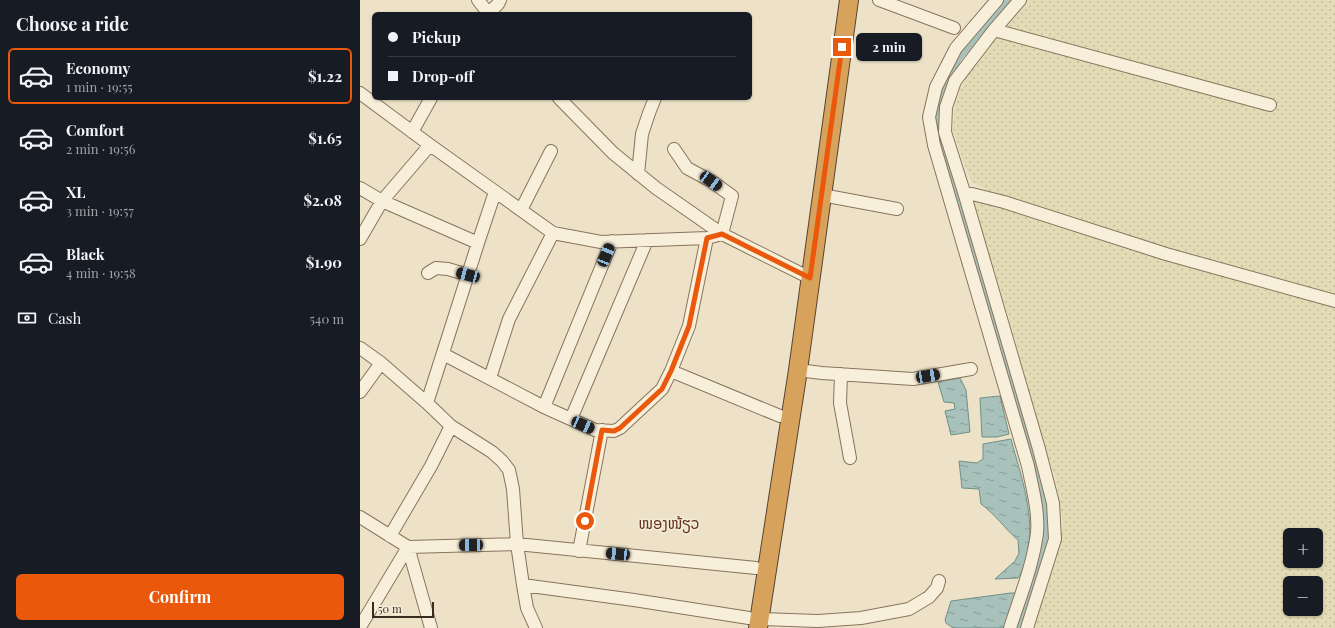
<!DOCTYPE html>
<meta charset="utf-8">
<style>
:root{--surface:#171b24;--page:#20242c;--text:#f1f3f6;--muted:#9ea1a6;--line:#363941;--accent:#ea580c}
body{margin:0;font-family:"Playfair Display","Noto Sans Lao",serif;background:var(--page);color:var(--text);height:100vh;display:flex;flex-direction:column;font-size:15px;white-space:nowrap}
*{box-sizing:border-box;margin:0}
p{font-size:13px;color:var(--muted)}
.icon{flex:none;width:22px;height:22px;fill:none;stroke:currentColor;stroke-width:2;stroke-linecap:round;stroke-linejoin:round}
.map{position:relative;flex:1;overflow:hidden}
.drawer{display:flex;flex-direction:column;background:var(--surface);width:360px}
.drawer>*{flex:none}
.banner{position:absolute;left:12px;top:12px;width:380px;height:88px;border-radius:6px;box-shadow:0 1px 3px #0004;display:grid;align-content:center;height:88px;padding:0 16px;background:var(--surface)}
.tools{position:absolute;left:923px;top:528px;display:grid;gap:8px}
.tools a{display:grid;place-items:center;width:40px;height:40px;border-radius:6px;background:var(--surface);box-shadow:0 1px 3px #0004;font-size:20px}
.scale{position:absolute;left:12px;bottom:10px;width:62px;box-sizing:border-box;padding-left:4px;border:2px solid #382c20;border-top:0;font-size:11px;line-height:14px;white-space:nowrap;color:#382c20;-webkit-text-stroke:3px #f4ecd6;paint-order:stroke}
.end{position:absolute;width:18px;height:18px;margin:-9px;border:5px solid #ea580c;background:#fff;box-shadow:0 0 0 2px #fff}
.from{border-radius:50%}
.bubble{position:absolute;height:28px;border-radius:6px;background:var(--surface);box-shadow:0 1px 3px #0004;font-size:13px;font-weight:700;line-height:28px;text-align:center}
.car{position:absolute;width:12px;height:24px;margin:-12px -6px;border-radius:5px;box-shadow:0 0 3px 1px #0007;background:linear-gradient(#222 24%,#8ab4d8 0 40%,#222 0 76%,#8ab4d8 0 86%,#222 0)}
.banner b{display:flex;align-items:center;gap:14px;height:38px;font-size:15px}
.banner b+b{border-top:1px solid var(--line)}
.banner i{width:10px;height:10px;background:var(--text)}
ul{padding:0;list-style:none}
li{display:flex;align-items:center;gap:12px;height:56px;margin:0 8px 6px;padding:0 8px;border:2px solid transparent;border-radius:6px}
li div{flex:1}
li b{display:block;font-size:15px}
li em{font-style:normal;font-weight:700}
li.current{border-color:var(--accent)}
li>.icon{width:36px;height:36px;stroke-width:1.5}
h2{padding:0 16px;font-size:18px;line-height:48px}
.pay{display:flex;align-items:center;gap:10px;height:44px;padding:0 16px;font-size:15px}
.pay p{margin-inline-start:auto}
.action{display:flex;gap:8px;margin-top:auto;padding:8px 16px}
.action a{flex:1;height:46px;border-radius:6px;background:var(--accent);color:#fff;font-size:16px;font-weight:700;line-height:46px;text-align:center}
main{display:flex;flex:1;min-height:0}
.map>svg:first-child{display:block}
</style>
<main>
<section class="drawer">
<h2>Choose a ride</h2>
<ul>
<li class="current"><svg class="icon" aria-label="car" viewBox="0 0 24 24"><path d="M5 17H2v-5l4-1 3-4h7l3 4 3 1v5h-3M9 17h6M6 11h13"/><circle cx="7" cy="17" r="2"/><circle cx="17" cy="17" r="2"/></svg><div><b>Economy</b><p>1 min · 19:55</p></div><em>$1.22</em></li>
<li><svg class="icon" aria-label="car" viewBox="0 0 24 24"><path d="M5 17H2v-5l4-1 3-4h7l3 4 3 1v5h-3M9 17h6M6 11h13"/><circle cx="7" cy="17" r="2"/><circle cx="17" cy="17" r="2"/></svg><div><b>Comfort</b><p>2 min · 19:56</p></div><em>$1.65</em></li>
<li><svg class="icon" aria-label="car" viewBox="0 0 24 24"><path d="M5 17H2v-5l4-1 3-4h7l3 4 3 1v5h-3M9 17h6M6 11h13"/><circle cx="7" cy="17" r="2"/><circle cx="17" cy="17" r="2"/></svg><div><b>XL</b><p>3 min · 19:57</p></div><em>$2.08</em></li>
<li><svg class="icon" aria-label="car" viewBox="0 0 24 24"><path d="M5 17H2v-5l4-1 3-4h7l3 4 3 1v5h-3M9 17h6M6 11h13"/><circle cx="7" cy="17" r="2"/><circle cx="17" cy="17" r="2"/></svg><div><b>Black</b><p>4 min · 19:58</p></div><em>$1.90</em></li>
</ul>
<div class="pay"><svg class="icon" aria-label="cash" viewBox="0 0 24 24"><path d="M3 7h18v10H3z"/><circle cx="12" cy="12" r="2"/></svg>Cash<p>540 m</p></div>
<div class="action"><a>Confirm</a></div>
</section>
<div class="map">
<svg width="975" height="628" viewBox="0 0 975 628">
<defs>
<pattern id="farmland-dots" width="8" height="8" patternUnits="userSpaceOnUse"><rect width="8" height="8" fill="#e2dbb5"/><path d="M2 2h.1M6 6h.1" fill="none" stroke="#c3bc9b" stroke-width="1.8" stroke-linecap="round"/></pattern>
<pattern id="water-ripples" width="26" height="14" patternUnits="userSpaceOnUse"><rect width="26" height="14" fill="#a8c1ba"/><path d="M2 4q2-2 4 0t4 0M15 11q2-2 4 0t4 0" fill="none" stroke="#8a9d97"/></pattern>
</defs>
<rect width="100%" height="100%" fill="#ede2c7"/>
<!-- farmland -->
<path fill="url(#farmland-dots)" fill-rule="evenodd" d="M667 0H975V628H672L698 549 703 524 696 479 681 434 649 318 613 202 615 197 624 198V188L612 182 602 159 593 129 595 104 612 62ZM930 535H956V561H930ZM930 583H956V609H930Z"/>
<!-- water -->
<path fill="url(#water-ripples)" stroke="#6f8f87" d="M600 378 606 390 610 432 591 435 585 411 595 409 594 403 584 402 578 382Z
M640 396 649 434 637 437H622L620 398Z
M651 439C661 477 676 516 667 555 665 564 663 571 658 578L635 579 655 561 659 553 658 540C645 529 635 514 621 504L619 489 602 488 599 461 617 463 623 459V444Z
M651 593H656L644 628H593L586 623 585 620 591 601Z"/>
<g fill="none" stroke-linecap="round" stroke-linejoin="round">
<!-- canal -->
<path stroke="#a8c1ba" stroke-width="9" d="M646 0 598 57 584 86 577 116 582 151 655 389 681 489 686 523 680 559 657 628"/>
<!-- minor casing -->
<g stroke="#87745d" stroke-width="14">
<path id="minor" d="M118 0 129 14
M519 0 594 28
M637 0 596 48 576 87 569 117 574 145 668 466C672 487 679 511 677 533 673 565 660 597 650 628
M660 0 634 30 595 81 586 107 585 132 604 192 679 449 693 503 695 539 667 628
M128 14 138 4 140 0
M634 30 910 105
M0 93 70 145 193 233 241 242 347 238 362 234 372 196 351 181 327 168 314 149
M199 98 253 153 296 188 362 234 450 278
M52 132 71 98
M278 174 282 134 289 113 295 98
M0 188 22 201 118 243
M604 192 644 202 806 254 975 301
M462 195 537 209
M161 210 191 151
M347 238 329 326 311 371 420 416
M0 239 22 201 70 145
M68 273 76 268 88 269 108 275
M0 348 21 363 67 403 91 426 132 452 142 461 149 470 153 489 157 544 163 585 167 608 176 628
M83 354 184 407 235 430 254 431 260 428 302 389 311 371
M438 370 462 373 553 379 611 369
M481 374 480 403 490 458
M130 378 149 319 193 233
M0 392 21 363
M67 403 118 243 135 192
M184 407 252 241
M211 419 287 240
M0 517 48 547 71 628
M30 536 71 466 91 426
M219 551 242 430
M163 585 274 600 389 618
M400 619 458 621 501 618 549 609 569 597 577 588 579 581
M0 627 48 547 157 544 396 568"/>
</g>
<!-- highway casing -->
<g stroke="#564231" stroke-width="20">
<path id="highway" d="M398 628 438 370 489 0"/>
</g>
<!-- minor -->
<use href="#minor" stroke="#f8efda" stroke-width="12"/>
<!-- highway -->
<use href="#highway" stroke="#d7a35c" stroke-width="18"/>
</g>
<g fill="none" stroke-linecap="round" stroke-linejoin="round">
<!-- route -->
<path stroke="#ea580c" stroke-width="5" d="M225 521 242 430 254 431 260 428 302 389 311 371 329 326 347 238 362 234 450 278 482 47"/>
</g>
<g text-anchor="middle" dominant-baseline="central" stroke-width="3" stroke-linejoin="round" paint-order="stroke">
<!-- quarter labels -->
<g font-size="15" fill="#633021" stroke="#f4ecd6">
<text x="309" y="523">ໜອງໜ້ຽວ</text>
</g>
</g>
</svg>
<div class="tools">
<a>+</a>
<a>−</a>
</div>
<div class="scale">50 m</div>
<i class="end from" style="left:225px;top:521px"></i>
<i class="end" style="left:482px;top:47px"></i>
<div class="bubble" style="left:496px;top:33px;width:66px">2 min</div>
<i class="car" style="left:351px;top:181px;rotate:126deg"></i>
<i class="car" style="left:246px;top:255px;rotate:22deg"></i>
<i class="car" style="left:108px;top:275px;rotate:285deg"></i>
<i class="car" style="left:568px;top:376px;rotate:81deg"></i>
<i class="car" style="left:223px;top:425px;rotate:114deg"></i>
<i class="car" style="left:111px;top:545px;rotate:269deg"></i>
<i class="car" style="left:258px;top:554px;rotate:275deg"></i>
<div class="banner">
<b><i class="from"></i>Pickup</b>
<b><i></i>Drop-off</b>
</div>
</div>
</main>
